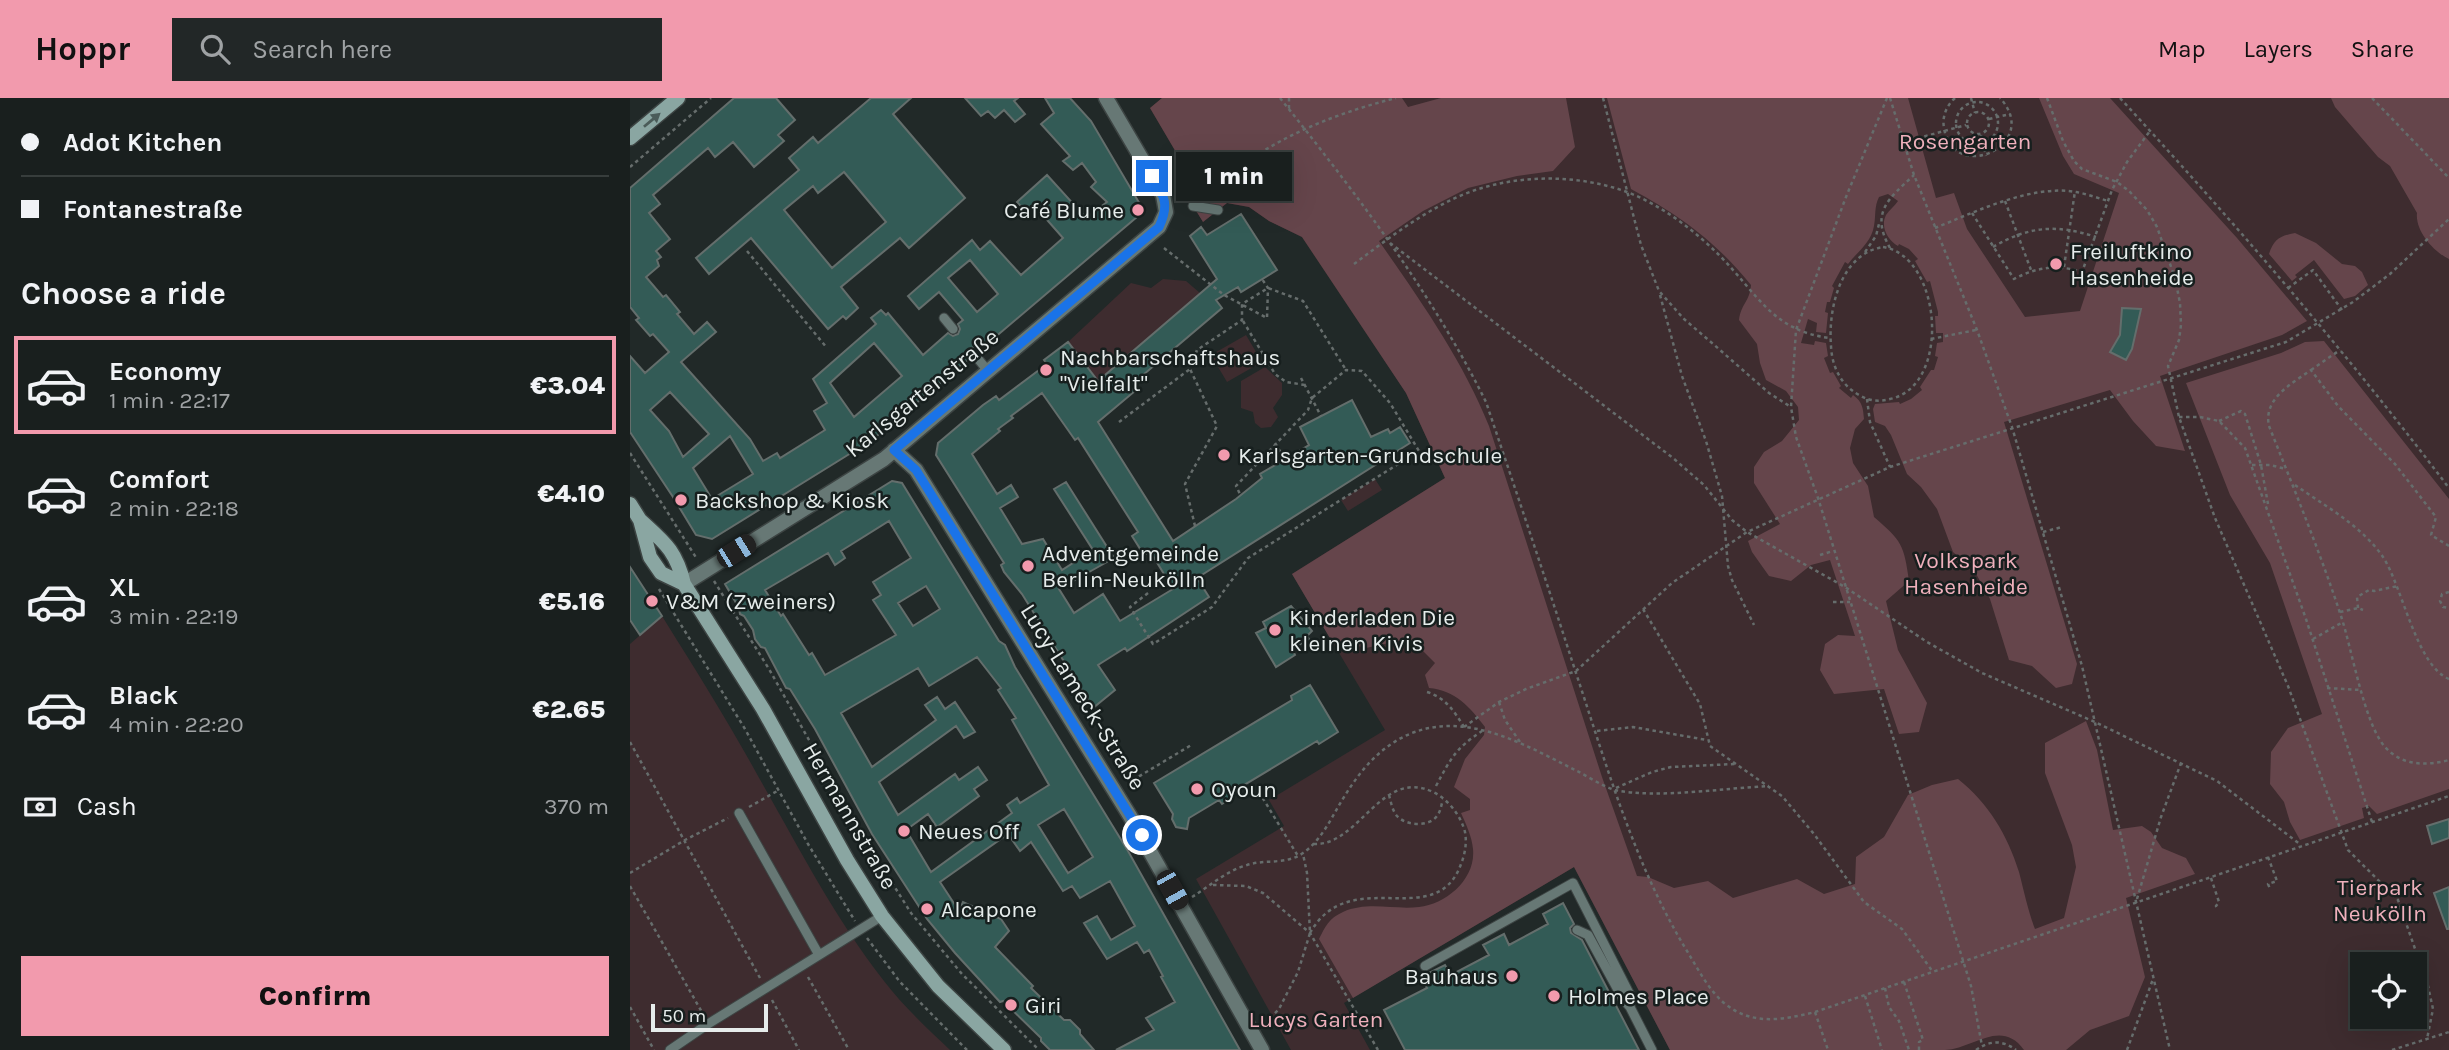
<!DOCTYPE html>
<meta charset="utf-8">
<style>
:root{--surface:#191f1e;--page:#222727;--text:#f1f3f6;--muted:#9fa2a4;--line:#373d3c;--accent:#f29aad}
body{margin:0;font-family:Karla,sans-serif;background:var(--page);color:var(--text);height:100vh;display:flex;flex-direction:column;font-size:26px;white-space:nowrap}
*{box-sizing:border-box;margin:0}
p{font-size:23px;color:var(--muted)}
.icon{flex:none;width:38px;height:38px;fill:none;stroke:currentColor;stroke-width:2;stroke-linecap:round;stroke-linejoin:round}
.map{position:relative;flex:1;overflow:hidden}
.panel{display:flex;flex-direction:column;background:var(--surface);width:630px}
.panel>*{flex:none}
.guide{display:grid;align-content:center;height:154px;padding:0 21px;background:var(--surface)}
.controls{position:absolute;left:1720px;top:854px;display:grid;gap:14px}
.controls a{display:grid;place-items:center;width:77px;height:77px;border-radius:0px;background:var(--surface);box-shadow:0 7px 28px #0002,0 0 0 2px var(--line);font-size:35px}
.scale{position:absolute;left:21px;bottom:18px;width:117px;box-sizing:border-box;padding-left:7px;border:4px solid #e6eceb;border-top:0;font-size:19px;line-height:24px;white-space:nowrap;color:#e6eceb;-webkit-text-stroke:5px #171f1e;paint-order:stroke}
.end{position:absolute;width:32px;height:32px;margin:-16px;border:9px solid #1a73e8;background:#fff;box-shadow:0 0 0 4px #fff}
.from{border-radius:50%}
.bubble{position:absolute;height:49px;border-radius:0px;background:var(--surface);box-shadow:0 7px 28px #0002,0 0 0 2px var(--line);font-size:23px;font-weight:800;line-height:49px;text-align:center}
.car{position:absolute;width:21px;height:42px;margin:-21px -10px;border-radius:9px;box-shadow:0 0 5px 2px #0007;background:linear-gradient(#222 24%,#8ab4d8 0 40%,#222 0 76%,#8ab4d8 0 86%,#222 0)}
.guide b{display:flex;align-items:center;gap:24px;height:66px;font-size:26px}
.guide b+b{border-top:2px solid var(--line)}
.guide i{width:18px;height:18px;background:var(--text)}
ul{padding:0;list-style:none}
li{display:flex;align-items:center;gap:21px;height:98px;margin:0 14px 10px;padding:0 7px;border:4px solid transparent;border-radius:0px}
li div{flex:1}
li b{display:block;font-size:26px}
li em{font-style:normal;font-weight:800}
li.active{border-color:var(--accent)}
li>.icon{width:63px;height:63px;stroke-width:1.5}
h2{padding:0 21px;font-size:32px;line-height:84px}
.pay{display:flex;align-items:center;gap:18px;height:77px;padding:0 21px;font-size:26px}
.pay p{margin-inline-start:auto}
.button{display:flex;gap:14px;margin-top:auto;padding:14px 21px}
.button a{flex:1;height:80px;border-radius:0px;background:var(--accent);color:#111;font-size:28px;font-weight:800;line-height:80px;text-align:center}
header{display:flex;align-items:center;gap:42px;box-sizing:border-box;height:98px;padding:0 35px;background:var(--accent);color:#111}
header strong{font-size:33px}
nav{display:flex;gap:38px;margin-inline-start:auto;font-size:24px}
.search{width:490px;height:63px;background:var(--page);display:flex;align-items:center;gap:18px;box-sizing:border-box;padding:0 24px;border-radius:0px;color:var(--muted);font-size:26px}
main{display:flex;flex:1;min-height:0}
.map>svg:first-child{display:block}
</style>
<header>
<strong>Hoppr</strong>
<div class="search"><svg class="icon" aria-label="search" viewBox="0 0 24 24"><circle cx="10" cy="10" r="6"/><path d="M15 15l6 6"/></svg>Search here</div>
<nav><a>Map</a><a>Layers</a><a>Share</a></nav>
</header>
<main>
<section class="panel">
<div class="guide">
<b><i class="from"></i>Adot Kitchen</b>
<b><i></i>Fontanestraße</b>
</div>
<h2>Choose a ride</h2>
<ul>
<li class="active"><svg class="icon" aria-label="car" viewBox="0 0 24 24"><path d="M5 17H2v-5l4-1 3-4h7l3 4 3 1v5h-3M9 17h6M6 11h13"/><circle cx="7" cy="17" r="2"/><circle cx="17" cy="17" r="2"/></svg><div><b>Economy</b><p>1 min · 22:17</p></div><em>€3.04</em></li>
<li><svg class="icon" aria-label="car" viewBox="0 0 24 24"><path d="M5 17H2v-5l4-1 3-4h7l3 4 3 1v5h-3M9 17h6M6 11h13"/><circle cx="7" cy="17" r="2"/><circle cx="17" cy="17" r="2"/></svg><div><b>Comfort</b><p>2 min · 22:18</p></div><em>€4.10</em></li>
<li><svg class="icon" aria-label="car" viewBox="0 0 24 24"><path d="M5 17H2v-5l4-1 3-4h7l3 4 3 1v5h-3M9 17h6M6 11h13"/><circle cx="7" cy="17" r="2"/><circle cx="17" cy="17" r="2"/></svg><div><b>XL</b><p>3 min · 22:19</p></div><em>€5.16</em></li>
<li><svg class="icon" aria-label="car" viewBox="0 0 24 24"><path d="M5 17H2v-5l4-1 3-4h7l3 4 3 1v5h-3M9 17h6M6 11h13"/><circle cx="7" cy="17" r="2"/><circle cx="17" cy="17" r="2"/></svg><div><b>Black</b><p>4 min · 22:20</p></div><em>€2.65</em></li>
</ul>
<div class="pay"><svg class="icon" aria-label="cash" viewBox="0 0 24 24"><path d="M3 7h18v10H3z"/><circle cx="12" cy="12" r="2"/></svg>Cash<p>370 m</p></div>
<div class="button"><a>Confirm</a></div>
</section>
<div class="map">
<svg width="1819" height="952" viewBox="0 0 1819 952">
<rect width="100%" height="100%" fill="#212928"/>
<!-- green -->
<path fill="#3e2c2f" fill-rule="evenodd" d="M532 0H1819V952H1040L944 769 714 905 740 952H661L566 781 654 728 639 702 755 632 662 476 815 380 776 295 672 139 639 123 619 109 597 105 573 124 547 82 550 61 520 10ZM1732 866H1785V919H1732Z
M533 181 556 183 570 195 468 283 438 244 501 185 521 190Z
M616 237 632 264 597 284 581 257Z
M635 269 652 285V297L643 310 648 319 641 329 631 330 625 325 623 314 611 310V283Z
M745 381 752 392 718 413 711 402Z
M32 518C65 571 98 623 128 678 168 748 204 819 254 883 273 908 297 930 320 952H0V546Z"/>
<!-- forest -->
<path fill="#65454b" d="M532 0H772L778 9 811 0H936L945 49 923 73 887 78 838 90 793 113 749 143C790 202 832 261 859 328L972 679 1007 778 1018 779 1044 790 1078 783 1103 800 1167 781 1194 796 1225 786 1226 759 1254 739 1278 697 1302 687 1328 681C1359 706 1377 736 1389 774 1394 793 1398 813 1405 831L1434 820 1446 769 1442 747 1415 675V645L1456 623 1467 652 1483 732 1512 728 1521 734 1532 750 1556 760 1565 776 1496 800 1515 879 1499 918 1460 932 1436 952H1394C1371 920 1343 951 1315 952 1223 952 1131 952 1040 952L944 769 723 900 689 841C695 829 699 820 713 814 738 803 763 812 789 809 816 806 846 781 843 751 842 739 836 726 831 715L840 712V701L824 689 835 661 854 637 855 629C840 609 825 592 799 590L795 577 805 565 789 549 768 543 736 550 701 542 662 476 815 380 776 295 672 139 639 123 619 109 597 105 573 124 547 82 550 61 520 10Z
M977 0H1278L1306 100 1324 95 1337 131 1395 219 1450 213 1489 95 1444 76 1433 58 1409 0H1480L1607 140 1677 223 1652 237 1530 278 1555 353 1526 348 1503 323 1480 292 1374 324 1447 566 1442 586 1426 590 1402 568 1379 562 1360 501 1345 474 1323 454 1307 411 1291 389 1277 376 1261 337 1255 328 1245 324 1243 311 1245 306 1269 304 1270 306 1281 301 1292 292 1290 289 1301 272H1304L1308 259 1305 258 1307 245 1313 244V235H1306L1305 218H1308V214L1300 183 1297 184 1285 163 1288 161 1279 151 1269 146 1268 148C1258 142 1250 129 1256 117 1259 112 1265 108 1268 103L1258 96 1249 99C1244 109 1246 118 1244 128 1241 145 1228 153 1218 166L1215 164 1202 188 1204 190 1200 204H1197L1195 214 1198 215 1196 235 1186 234 1187 225 1178 221 1171 245 1184 247 1185 243 1196 245 1198 258 1194 260 1200 275 1203 274 1211 288 1209 290 1221 300 1223 297C1233 304 1233 311 1234 321L1225 331 1220 350 1223 365 1238 388 1244 419C1272 443 1274 447 1279 483L1256 503 1268 552 1297 605 1289 634 1269 636 1254 591 1204 596 1190 572 1195 546 1208 537 1225 538 1200 462 1181 467 1161 483 1139 478 1122 454 1118 443 1150 426 1124 385V369L1134 354 1152 343 1169 322 1168 309 1156 293 1136 282 1130 265 1127 246 1109 222C1111 206 1120 203 1121 187 1084 142 1052 119 1001 91Z
M1701 0H1819V161C1804 154 1785 133 1787 115L1760 68 1748 59 1705 9Z
M1665 135 1686 145 1712 166 1725 168 1732 174 1738 187 1725 198 1714 201 1684 162 1665 177 1667 179 1662 183 1639 156C1644 141 1650 138 1665 135Z
M1694 243 1819 401V691L1747 716 1739 708 1732 710 1734 720 1670 742 1660 724 1654 704 1640 686 1641 654 1658 630 1692 616 1640 465 1600 397 1556 285 1651 255 1675 244Z"/>
<!-- building -->
<path fill="#335b56" stroke="#646e6c" stroke-width="2" fill-rule="evenodd" d="M104 0H146L165 22 148 37 154 43 124 69 103 44 85 59 78 50 23 97 30 106 19 115 40 141 26 153 31 159 27 162 29 168 16 179 33 199 36 197 50 214 47 216 64 236 77 224 86 234 51 264 120 341 133 363 147 355 150 360 195 332 184 313 197 305 183 281 246 226 241 220 251 212 256 217 258 215 293 257 318 235 323 238 328 236 330 231 328 226 333 222 309 194 289 211 278 198 342 142 350 152 360 143 391 177 433 140 404 107 395 113 387 104 417 77 456 120 477 104 461 89 466 84 452 65 443 72 433 63 440 58 411 26 424 15 415 0H440L461 23 514 113 350 252 344 249 339 251 337 256 339 261 242 342 82 441 66 437 43 399 0 334V258L15 275 39 254 23 236 20 238 6 222 9 220 0 209V90ZM340 162 368 196 347 214 318 180ZM244 245 272 278 224 319 200 285ZM40 294 79 336 53 359 39 333 20 312ZM100 338 123 376 82 401 63 370Z
M241 0H281L263 16 335 100 279 150 270 140 211 189 228 210 216 221 213 218 198 231 121 140 79 176 66 160 169 72 159 60 183 39 188 45ZM214 74 256 124 202 170 154 112 183 88 188 95Z
M335 0H388L384 3 395 16 385 24 374 12 365 20 358 13 351 18Z
M611 116 647 172 611 194 608 189 586 202 592 210 500 288 505 293 468 324 543 443 606 401 632 380 630 376 679 347 670 329 722 302 741 339 758 331 760 335 770 329 780 345 567 480 579 499 497 553 495 550 468 567 485 592 463 610 392 496 374 474 371 467 374 465 306 357 308 345 353 307 366 298 369 302 417 266 414 262 438 244 468 283 587 181 560 138 571 129 577 137ZM412 295 445 342 448 340 508 434 502 438 514 457 520 453 543 491 490 523 473 496 444 515 429 491 484 460 436 384 424 391 463 452 432 472 413 441 392 446 370 410 388 399 381 387 367 396 342 356 370 333 368 331 383 320 381 318Z
M1492 210 1511 211 1502 251 1496 262 1480 254 1490 237Z
M262 383 272 385 369 543 375 547 385 569 498 753 610 952H486L524 932 516 920 545 904 531 879 533 878 519 852 514 855 507 844 477 861 454 825 467 818 481 842 505 828 480 783 450 800 442 788 433 793 401 744 390 753 378 736 310 784 329 813 333 804 371 821 379 833 365 849 403 888 401 890 434 922H440L450 932V936L464 952H420L411 943V940L373 903 370 904 325 855 297 821 242 736 185 631 160 591 156 590 135 550 131 549 125 541 123 532 114 518 110 516 109 510 95 486ZM259 423 281 460 243 484 251 497 243 502 266 537 195 577 182 555 179 557 153 516 151 518 135 492 198 455 205 467 215 460 211 453ZM296 488 310 511 283 528 268 505ZM347 559 371 590 368 592 386 620 382 622 419 687 390 705 387 700 377 707 382 715 301 774 276 732 298 716 307 729 349 698 344 691 357 682 348 669 329 682 325 676 268 717 249 684 326 628 334 640 345 634 325 604 315 611 307 599 295 607 306 622 242 669 211 615 288 570 299 588ZM434 711 463 759 438 775 408 727Z
M0 469 32 518 10 537 0 522Z
M661 508 682 533 677 538 679 541 662 551 665 557 646 569 626 535 636 530 633 524Z
M680 587 708 634 689 646 687 643 601 695 603 699 592 706 589 702 559 720 557 731 546 729 542 721 543 716 524 685 662 602 661 598Z
M1819 721V740L1802 746 1797 728Z
M1819 789V831H1817L1804 795Z
M933 805 944 826 940 830 941 835 952 842 1009 952H775L754 912 797 890 791 879 815 867 821 877 859 857 853 847 874 836 879 847 918 826 913 816Z"/>
<g fill="none" stroke-linecap="round" stroke-linejoin="round">
<!-- service casing -->
<g stroke="#3d4443" stroke-width="11">
<path id="service" d="M563 108 588 112
M314 220 323 231
M344 256 358 273
M109 715 189 857
M947 832 958 837 993 901 1000 909
M795 868 943 785 1000 897V909L1022 952
M40 952 78 926 252 818"/>
</g>
<!-- minor casing -->
<g stroke="#3d4443" stroke-width="17">
<path id="minor" d="M264 352 286 372 500 718 632 952
M54 486 254 361 529 129 536 114 533 97 476 0"/>
</g>
<!-- secondary casing -->
<g stroke="#3d4443" stroke-width="17">
<path id="secondary" d="M0 40 48 0
M0 406 10 422 20 459 31 475 54 486
M10 422C34 444 46 452 54 486L133 611 217 762 252 818 308 888 374 952"/>
</g>
<!-- path -->
<path stroke="#666d6c" stroke-width="2.5" stroke-dasharray="3.5 3.5" stroke-linecap="butt" d="M650 0C726 95 802 195 856 304 886 393 916 482 945 572 977 668 1004 766 1057 853 1068 871 1078 891 1094 905 1122 928 1152 922 1185 914L1819 698
M659 0V11
M973 0 1011 147 1029 193 1054 221 1082 245 1139 295 1161 309
M1257 0 1216 99 1166 232 1161 309 1166 339 1188 400 1341 888 1352 948
M1260 0 1284 77 1347 232 1382 329 1452 568 1540 952
M1325 0C1316 8 1312 19 1314 30 1323 87 1413 47 1370 0
M1341 0 1345 15
M1417 0 1433 43 1444 63 1452 71 1487 84 1499 93 1517 112 1527 129 1545 180 1550 205 1551 227 1549 242 1538 268 1549 319 1585 420 1658 588 1718 752 1768 802 1798 888 1803 911 1797 941
M1490 0C1605 125 1716 254 1819 390
M1742 0 1819 80
M1326 25a21 21 0 1 1 42 0a21 21 0 1 1-42 0Z
M1337 25a11 11 0 1 1 22 0a11 11 0 1 1-22 0Z
M1359 21 1380 16
M1351 37 1356 58
M1274 44 1336 27
M0 69 81 0
M575 99C589 87 602 75 617 64 660 33 715 13 766 0
M1375 103 1401 172
M1342 115 1384 181C1407 169 1427 166 1452 174L1482 92 1497 64 1520 33
M1305 130C1345 114 1402 86 1446 94 1457 96 1468 100 1478 103
M760 145 1043 360 1074 387 1102 422 1117 434 1215 489 1297 544 1352 575 1465 624 1587 683 1671 747
M1253 149C1312 158 1322 288 1260 301 1249 304 1239 303 1229 297 1211 287 1202 269 1201 248 1198 211 1210 156 1253 149Z
M1363 149C1399 128 1427 126 1466 139
M534 150 594 197 637 220 638 190 632 181
M1260 150C1240 115 1258 101 1284 77
M117 153 197 250
M1235 154 1246 138 1249 126
M724 166C755 143 786 119 821 102 874 76 942 74 997 94 1031 107 1064 132 1089 157 1127 195 1142 233 1200 240
M1434 169 1445 93
M1658 190 1683 172 1712 212
M1030 197 1052 278 1076 343 1092 398 1098 468 1102 482 1124 527
M613 223 645 276 656 284 675 287
M1301 241 1346 232
M1681 272 1710 252
M671 280 691 318
M1237 301 1240 324 1260 369
M1549 319H1570L1589 323 1615 350 1676 521 1742 724
M1589 323 1611 313 1615 316 1631 367 1638 406
M489 324 560 271
M645 345 654 360
M0 355 67 461
M1622 367H1640L1656 371
M1665 387C1695 408 1732 428 1753 459 1773 490 1786 567 1819 581
M565 428 555 386 587 328 560 271 567 252 612 222V206L638 190 673 203 716 272
M1413 434 1432 429
M1819 448 1801 437 1806 419 1765 366 1708 308 1681 272C1661 286 1633 301 1639 328 1664 391 1690 454 1711 518 1722 551 1734 625 1755 649 1772 668 1796 668 1819 662
M1190 457 1203 453
M84 483 139 571 237 745 281 815 332 876 409 952
M29 491 115 631 178 746 225 823
M1819 494 1812 496 1810 503 1813 509 1819 510
M518 495 500 509 523 546 582 509 618 460 789 353 760 305 732 273 716 272 682 300 678 312 606 388 610 396
M1203 504H1220
M1728 510 1727 499 1739 492 1744 493 1768 488
M1013 511 1070 606 1080 648 1152 698 1184 736 1234 804 1272 831 1303 874
M1710 514 1728 510 1733 512
M1683 541 1713 524
M1697 590 1731 592
M797 594C816 600 824 613 834 629
M869 604 875 622 890 644
M834 629 869 604 896 591 946 573 1042 485 1117 434 1260 369 1656 244 1723 204 1760 176 1819 121
M967 633 1003 629 1077 642
M0 644 130 880
M503 682 563 646
M806 688C821 660 825 651 852 633
M986 690 1022 674 1041 669 1105 666
M629 694 668 758
M759 697C761 704 762 712 767 718 776 728 799 729 807 718 811 713 811 707 813 702
M119 709 149 692
M1638 759 1647 783 1638 786 1640 791
M0 775 55 742 98 720
M1581 780 1589 804 1586 808 1587 812
M583 787 616 788 633 795 680 835 748 952
M0 788 73 916
M562 799C580 788 596 773 617 767 635 761 657 767 673 755 689 744 699 725 708 709 726 678 747 649 782 635 839 613 897 648 947 673 959 679 972 688 985 692 1026 701 1095 690 1139 688
M1507 801 1531 719 1551 665
M680 835C720 764 806 836 831 766 835 756 837 745 835 734 831 718 818 701 803 694 751 669 729 749 683 746
M237 840 270 884 337 952
M178 879 219 952
M1274 884 1293 942 1289 944V952
M1255 890 1259 909 1269 923 1279 952
M1235 898 1252 952
M142 902 169 952
M0 909 24 952
M1185 914 1198 952
M640 920 649 911 668 874 680 835 677 775 673 756
M1346 952C1360 942 1373 942 1386 952
M1497 952 1523 881
M1762 952 1819 934"/>
<!-- service -->
<use href="#service" stroke="#677875" stroke-width="9"/>
<!-- minor -->
<use href="#minor" stroke="#677875" stroke-width="14"/>
<!-- secondary -->
<use href="#secondary" stroke="#8aa6a2" stroke-width="14"/>
</g>
<!-- one-way arrows -->
<defs><path id="oneway-solid" d="M-6-.8H1V-3.2L6.5 0L1 3.2V.8H-6Z" transform="scale(1.75)"/></defs>
<use fill="#4b5c59" href="#oneway-solid" transform="translate(22 22) rotate(-40)"/>
<g fill="none" stroke-linecap="round" stroke-linejoin="round">
<!-- route -->
<path stroke="#1a73e8" stroke-width="9" d="M512 737 286 372 264 352 529 129C540 106 534 98 522 78"/>
</g>
<!-- markers -->
<g fill="#f29aad" stroke="#171f1e" stroke-width="2.5">
<circle cx="508" cy="112" r="7"/>
<circle cx="1426" cy="166" r="7"/>
<circle cx="416" cy="272" r="7"/>
<circle cx="594" cy="357" r="7"/>
<circle cx="51" cy="402" r="7"/>
<circle cx="398" cy="468" r="7"/>
<circle cx="22" cy="503" r="7"/>
<circle cx="645" cy="532" r="7"/>
<circle cx="567" cy="691" r="7"/>
<circle cx="274" cy="733" r="7"/>
<circle cx="297" cy="811" r="7"/>
<circle cx="882" cy="878" r="7"/>
<circle cx="924" cy="898" r="7"/>
<circle cx="381" cy="907" r="7"/>
</g>
<g text-anchor="middle" dominant-baseline="central" stroke-width="5" stroke-linejoin="round" paint-order="stroke">
<!-- park labels -->
<g font-size="23" fill="#efb0bc" stroke="#171f1e">
<text x="1335" y="43">Rosengarten</text>
<text x="1336" y="462">Volkspark<tspan x="1336" dy="26">Hasenheide</tspan></text>
<text x="1750" y="789">Tierpark<tspan x="1750" dy="26">Neukölln</tspan></text>
<text x="686" y="921">Lucys Garten</text>
</g>
<!-- poi labels -->
<g font-size="23" fill="#e6eceb" stroke="#171f1e" text-anchor="start">
<text x="494" y="112" text-anchor="end">Café Blume</text>
<text x="1440" y="153">Freiluftkino<tspan x="1440" dy="26">Hasenheide</tspan></text>
<text x="430" y="259">Nachbarschaftshaus<tspan x="430" dy="26">"Vielfalt"</tspan></text>
<text x="608" y="357">Karlsgarten-Grundschule</text>
<text x="65" y="402">Backshop &amp; Kiosk</text>
<text x="412" y="455">Adventgemeinde<tspan x="412" dy="26">Berlin-Neukölln</tspan></text>
<text x="36" y="503">V&amp;M (Zweiners)</text>
<text x="659" y="519">Kinderladen Die<tspan x="659" dy="26">kleinen Kivis</tspan></text>
<text x="581" y="691">Oyoun</text>
<text x="288" y="733">Neues Off</text>
<text x="311" y="811">Alcapone</text>
<text x="868" y="878" text-anchor="end">Bauhaus</text>
<text x="938" y="898">Holmes Place</text>
<text x="395" y="907">Giri</text>
</g>
<!-- street labels -->
<g font-size="23" fill="#e6eceb" stroke="#171f1e">
<text transform="translate(292 295) rotate(-39)">Karlsgartenstraße</text>
<text transform="translate(453 599) rotate(58)">Lucy-Lameck-Straße</text>
<text transform="translate(220 718) rotate(60)">Hermannstraße</text>
</g>
</g>
</svg>
<div class="controls">
<a><svg class="icon" aria-label="locate" viewBox="0 0 24 24"><circle cx="12" cy="12" r="6"/><path d="M12 2v4M12 18v4M2 12h4M18 12h4"/></svg></a>
</div>
<div class="scale">50 m</div>
<i class="end from" style="left:512px;top:737px"></i>
<i class="end" style="left:522px;top:78px"></i>
<div class="bubble" style="left:546px;top:54px;width:116px">1 min</div>
<i class="car" style="left:106px;top:453px;rotate:58deg"></i>
<i class="car" style="left:542px;top:792px;rotate:151deg"></i>
</div>
</main>
